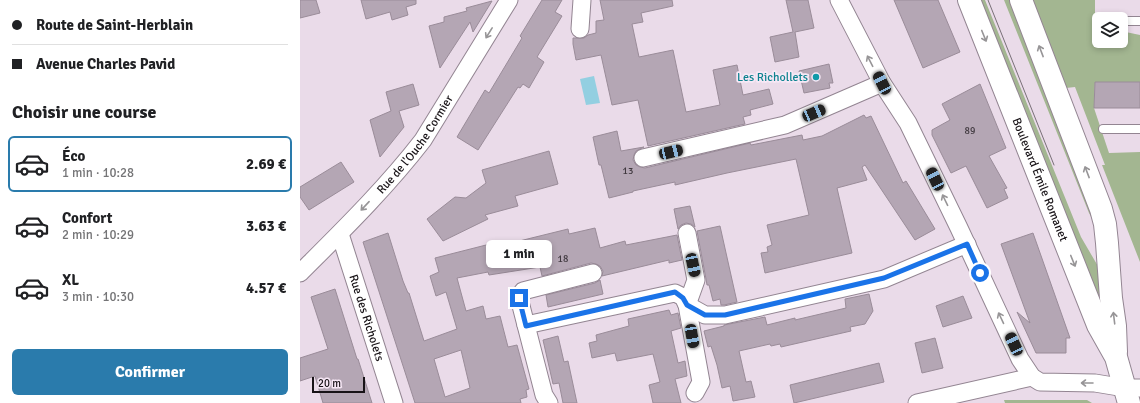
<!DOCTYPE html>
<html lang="fr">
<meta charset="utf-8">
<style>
:root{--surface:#fff;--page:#f6f6f6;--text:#202124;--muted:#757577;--line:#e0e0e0;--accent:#2a7bac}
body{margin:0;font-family:Signika,sans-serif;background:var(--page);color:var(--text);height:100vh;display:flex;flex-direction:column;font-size:15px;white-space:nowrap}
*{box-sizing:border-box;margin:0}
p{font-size:13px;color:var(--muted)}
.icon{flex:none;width:22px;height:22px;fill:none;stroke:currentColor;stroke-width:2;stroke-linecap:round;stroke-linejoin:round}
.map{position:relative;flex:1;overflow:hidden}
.drawer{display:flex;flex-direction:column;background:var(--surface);width:300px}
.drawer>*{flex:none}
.hud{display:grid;align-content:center;height:88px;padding:0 12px;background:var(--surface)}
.tools{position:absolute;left:792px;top:12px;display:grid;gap:8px}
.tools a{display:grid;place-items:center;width:36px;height:36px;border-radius:6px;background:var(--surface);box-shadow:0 2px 6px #0003;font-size:20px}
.scale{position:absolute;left:12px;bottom:10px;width:53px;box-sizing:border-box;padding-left:4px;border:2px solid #181317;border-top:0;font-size:11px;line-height:14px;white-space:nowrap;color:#181317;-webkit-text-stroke:3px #f7e8f6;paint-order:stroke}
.end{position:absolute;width:18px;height:18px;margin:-9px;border:5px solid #1a73e8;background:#fff;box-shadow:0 0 0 2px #fff}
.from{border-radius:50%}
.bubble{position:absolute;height:28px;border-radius:6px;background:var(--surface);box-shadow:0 2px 6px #0003;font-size:13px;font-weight:800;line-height:28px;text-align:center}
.car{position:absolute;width:12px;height:24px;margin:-12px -6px;border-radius:5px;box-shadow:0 0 3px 1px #0007;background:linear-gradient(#222 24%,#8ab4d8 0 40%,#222 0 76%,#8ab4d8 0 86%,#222 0)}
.hud b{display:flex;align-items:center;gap:14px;height:38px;font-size:15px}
.hud b+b{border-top:1px solid var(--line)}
.hud i{width:10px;height:10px;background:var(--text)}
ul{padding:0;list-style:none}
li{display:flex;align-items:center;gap:12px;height:56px;margin:0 8px 6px;padding:0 4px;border:2px solid transparent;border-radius:6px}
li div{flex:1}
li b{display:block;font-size:15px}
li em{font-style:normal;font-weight:800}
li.current{border-color:var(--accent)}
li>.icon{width:36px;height:36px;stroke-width:1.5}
h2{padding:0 12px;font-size:18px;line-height:48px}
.action{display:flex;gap:8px;margin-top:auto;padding:8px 12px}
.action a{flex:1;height:46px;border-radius:6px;background:var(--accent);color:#fff;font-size:16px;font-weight:800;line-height:46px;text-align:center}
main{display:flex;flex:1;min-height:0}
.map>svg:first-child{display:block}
</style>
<main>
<section class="drawer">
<div class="hud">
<b><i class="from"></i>Route de Saint-Herblain</b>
<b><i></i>Avenue Charles Pavid</b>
</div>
<h2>Choisir une course</h2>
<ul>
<li class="current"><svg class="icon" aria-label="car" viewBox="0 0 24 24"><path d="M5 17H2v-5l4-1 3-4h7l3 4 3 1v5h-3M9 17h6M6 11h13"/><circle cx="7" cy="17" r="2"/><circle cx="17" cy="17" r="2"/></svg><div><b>Éco</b><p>1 min · 10:28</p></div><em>2.69 €</em></li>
<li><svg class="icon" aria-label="car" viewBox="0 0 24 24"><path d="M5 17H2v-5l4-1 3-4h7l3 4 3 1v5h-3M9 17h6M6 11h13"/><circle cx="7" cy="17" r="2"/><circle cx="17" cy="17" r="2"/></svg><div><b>Confort</b><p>2 min · 10:29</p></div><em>3.63 €</em></li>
<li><svg class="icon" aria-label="car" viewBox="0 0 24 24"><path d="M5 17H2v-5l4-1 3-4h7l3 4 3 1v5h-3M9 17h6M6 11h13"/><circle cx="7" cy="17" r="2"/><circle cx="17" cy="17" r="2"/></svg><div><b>XL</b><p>3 min · 10:30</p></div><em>4.57 €</em></li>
</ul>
<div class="action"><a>Confirmer</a></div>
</section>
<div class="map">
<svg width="840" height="403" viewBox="0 0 840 403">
<rect width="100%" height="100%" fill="#eadbe9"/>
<!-- green -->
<path fill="#a3b691" d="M679 0H685L781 237 802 273V312Z
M704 0H711L796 226 789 213Z
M730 0H795V18L799 21V41H821V31L840 35V82H795L794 108 809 153 840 152V262L802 165H805L775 87 766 88Z
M704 400H787L792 403H705Z"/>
<!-- water -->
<path fill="#93cfe1" d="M294 76 300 103 286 105 280 79Z"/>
<!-- building -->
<path fill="#b4a6b4" stroke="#9a8c99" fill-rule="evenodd" d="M0 0H16L20 13 0 18Z
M61 0H116V4L106 7 108 15 92 20 90 12 66 19Z
M242 0H262L255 12 262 16 237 57 244 62 229 88 223 84 220 88 218 87 178 150 157 137 185 90 189 93 222 38 220 36Z
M300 0H372L373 6 341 13 343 22 332 24 339 57 373 50 386 112 420 105 413 70 437 65 443 95 469 89 473 104 450 110 451 115 443 117 445 124 348 146 338 100 312 105 301 55 276 60 273 44V38H284L288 35 296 33V21L304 20Z
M486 0H508L514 28 495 32 499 57 475 62 470 37 493 32Z
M594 0H638L660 52 623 68Z
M192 1 173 32 170 22 140 68 129 26 144 22V17L167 11 166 8Z
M529 64 533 83H529L530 88 504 93 499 71Z
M795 82H840V108H794Z
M113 84 119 105 99 111 104 127 80 157 70 120 91 111 86 92Z
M680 84 706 148 689 156 707 188 704 189 708 198 687 208 666 166 651 173 632 135V130L650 120 642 104Z
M564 115 566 118 571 116 603 183 606 181 635 229 615 240 565 165 562 167 567 180 537 188 552 253 465 273 461 253 468 252 467 247 472 245 467 225 509 215 496 159 427 173 375 185V182L333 191V192L309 198 301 165H299L293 137 317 131 321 151 344 147 336 151 334 155 333 160 336 165 340 167 345 168 450 143 451 145 502 135 503 140 522 136Z
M249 151 258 184 215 196 218 206 185 215 188 219 143 241 127 219 155 197 166 198 186 183 182 170Z
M41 162 54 182 9 210 0 197V187Z
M390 206 395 227 391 224 386 223 381 225 378 229 374 209Z
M420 226 437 302 424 305H421L420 299 413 301 409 285H407L406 279 397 231Z
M295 228 300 248 325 241 326 245 377 235 382 260 369 263V260L302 276 303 271 300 266 296 264 291 263 242 276 240 267 189 275 188 272 157 278 166 311 183 306 186 319 200 316 208 347 217 345 229 389 226 390 227 397 220 399 221 403H115L63 242 88 233 103 281 108 293H109L124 341 157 329 146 292 136 296 130 276 139 272 135 258 190 244 191 248 268 229 269 234ZM161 350 170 388 145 397 134 359Z
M733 233 770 338H766V353H736L717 312 730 323 701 244Z
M300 280 303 294 248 307 246 295 295 283Z
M35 289 57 359H58L72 403H23L15 376 0 381V358L28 349 11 297Z
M569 294 573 311 565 324 550 327 551 331 481 347 480 344 471 346 470 344 439 351 446 382 451 381 455 397 433 401 430 386 422 388 417 365 411 346 408 347 404 331 424 326V325L465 317 467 325 495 318V320L546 308 545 299Z
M663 296 672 318 643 327 636 306Z
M369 310 371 315 378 313 381 328 371 331 378 363 385 361 387 376 375 379 381 403H353L349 385 360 382 353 354 317 361 315 353 292 358 289 343 297 341 296 335 329 326 328 319Z
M258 336 264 362 268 361 277 403H263L259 383 253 384 243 340Z
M635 338 643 368 622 373 615 343Z
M579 363 584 382 494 403 490 385Z"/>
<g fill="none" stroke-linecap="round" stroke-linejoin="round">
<!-- lane casing -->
<g stroke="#938592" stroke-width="10">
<path id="lane" d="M821 21H840
M803 129H840"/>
</g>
<!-- street casing -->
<g stroke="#938592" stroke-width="19">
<g id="street">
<path d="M539 0 582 83 608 123 659 228 720 359 732 377 740 382 795 383 825 388H840"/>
<path d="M280 29 282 0"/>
<path d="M343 158 485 125 582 83"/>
<path d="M387 233 396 280 387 305 401 382 395 393"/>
<path id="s1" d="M40 234 94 403"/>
<path id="s2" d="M0 273C42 231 86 188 123 140L209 0"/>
<path d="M226 325 375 293 383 297 387 305 405 315H425L584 279 667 244"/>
<path d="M249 403 244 395 219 298 223 291 293 273"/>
<path d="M617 403 732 377"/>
</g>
</g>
<!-- primary casing -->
<g stroke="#938592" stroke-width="24">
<g id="primary">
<path id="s3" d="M669 0 798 325 816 357 829 403"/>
<path d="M721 0 801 209 805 224 807 243 811 298 815 326 816 352"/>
</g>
</g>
<!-- lane -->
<use href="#lane" stroke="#fff" stroke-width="8"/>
<!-- street -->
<use href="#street" stroke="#fff" stroke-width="17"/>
<!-- primary -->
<use href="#primary" stroke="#fff" stroke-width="22"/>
<!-- tram -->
<path stroke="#786f77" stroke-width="1" d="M688 0 754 165"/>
</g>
<!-- one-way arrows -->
<defs><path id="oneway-shaft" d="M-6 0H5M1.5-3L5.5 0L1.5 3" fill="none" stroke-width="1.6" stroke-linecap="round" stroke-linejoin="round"/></defs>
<g stroke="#979597">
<use href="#oneway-shaft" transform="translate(189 33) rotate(122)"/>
<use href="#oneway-shaft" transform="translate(684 36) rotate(68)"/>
<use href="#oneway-shaft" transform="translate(741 51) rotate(-111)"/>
<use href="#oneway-shaft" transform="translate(570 61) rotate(-117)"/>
<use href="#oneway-shaft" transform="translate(787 172) rotate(-111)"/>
<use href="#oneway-shaft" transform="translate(645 200) rotate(-116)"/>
<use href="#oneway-shaft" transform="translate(65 206) rotate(133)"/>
<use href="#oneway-shaft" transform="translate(773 261) rotate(68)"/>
<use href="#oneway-shaft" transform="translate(701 318) rotate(-115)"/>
<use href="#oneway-shaft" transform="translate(814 318) rotate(-97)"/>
<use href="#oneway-shaft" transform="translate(787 383) rotate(180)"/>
</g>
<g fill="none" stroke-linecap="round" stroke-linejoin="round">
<!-- route -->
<path stroke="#1a73e8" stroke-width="5" d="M219 298 226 326 375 292 383 298 387 305 405 315H425L584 278 667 244 680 273"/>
</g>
<!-- markers -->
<circle fill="#0f9aa8" stroke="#f7e8f6" stroke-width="1.5" cx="516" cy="77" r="4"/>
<g text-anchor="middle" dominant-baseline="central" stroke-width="3.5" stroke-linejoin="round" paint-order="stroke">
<!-- number labels -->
<g font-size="10" fill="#3f383e">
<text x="670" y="131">89</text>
<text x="328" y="171">13</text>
<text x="263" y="259">18</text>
</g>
<!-- culture labels -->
<g font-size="12" fill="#0d838f" stroke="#f7e8f6" text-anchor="end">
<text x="508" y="77">Les Richollets</text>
</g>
<!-- street labels -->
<g font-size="12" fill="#181317" stroke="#f7e8f6">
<text stroke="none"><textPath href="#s2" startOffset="173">Rue de l'Ouche Cormier</textPath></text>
<text stroke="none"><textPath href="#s3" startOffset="193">Boulevard Émile Romanet</textPath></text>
<text stroke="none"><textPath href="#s1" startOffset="88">Rue des Richolets</textPath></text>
</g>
</g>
</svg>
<div class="tools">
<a><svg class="icon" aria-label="layers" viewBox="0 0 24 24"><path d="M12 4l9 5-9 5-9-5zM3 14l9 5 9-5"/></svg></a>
</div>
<div class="scale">20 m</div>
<i class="end from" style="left:680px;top:273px"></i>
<i class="end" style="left:219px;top:298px"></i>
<div class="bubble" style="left:186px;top:240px;width:66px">1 min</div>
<i class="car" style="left:582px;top:83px;rotate:333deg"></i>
<i class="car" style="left:514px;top:113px;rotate:67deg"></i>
<i class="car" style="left:371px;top:152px;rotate:77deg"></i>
<i class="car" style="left:635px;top:179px;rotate:334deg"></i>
<i class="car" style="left:393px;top:265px;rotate:168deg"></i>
<i class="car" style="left:392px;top:336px;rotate:170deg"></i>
<i class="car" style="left:714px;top:344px;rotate:335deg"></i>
</div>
</main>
